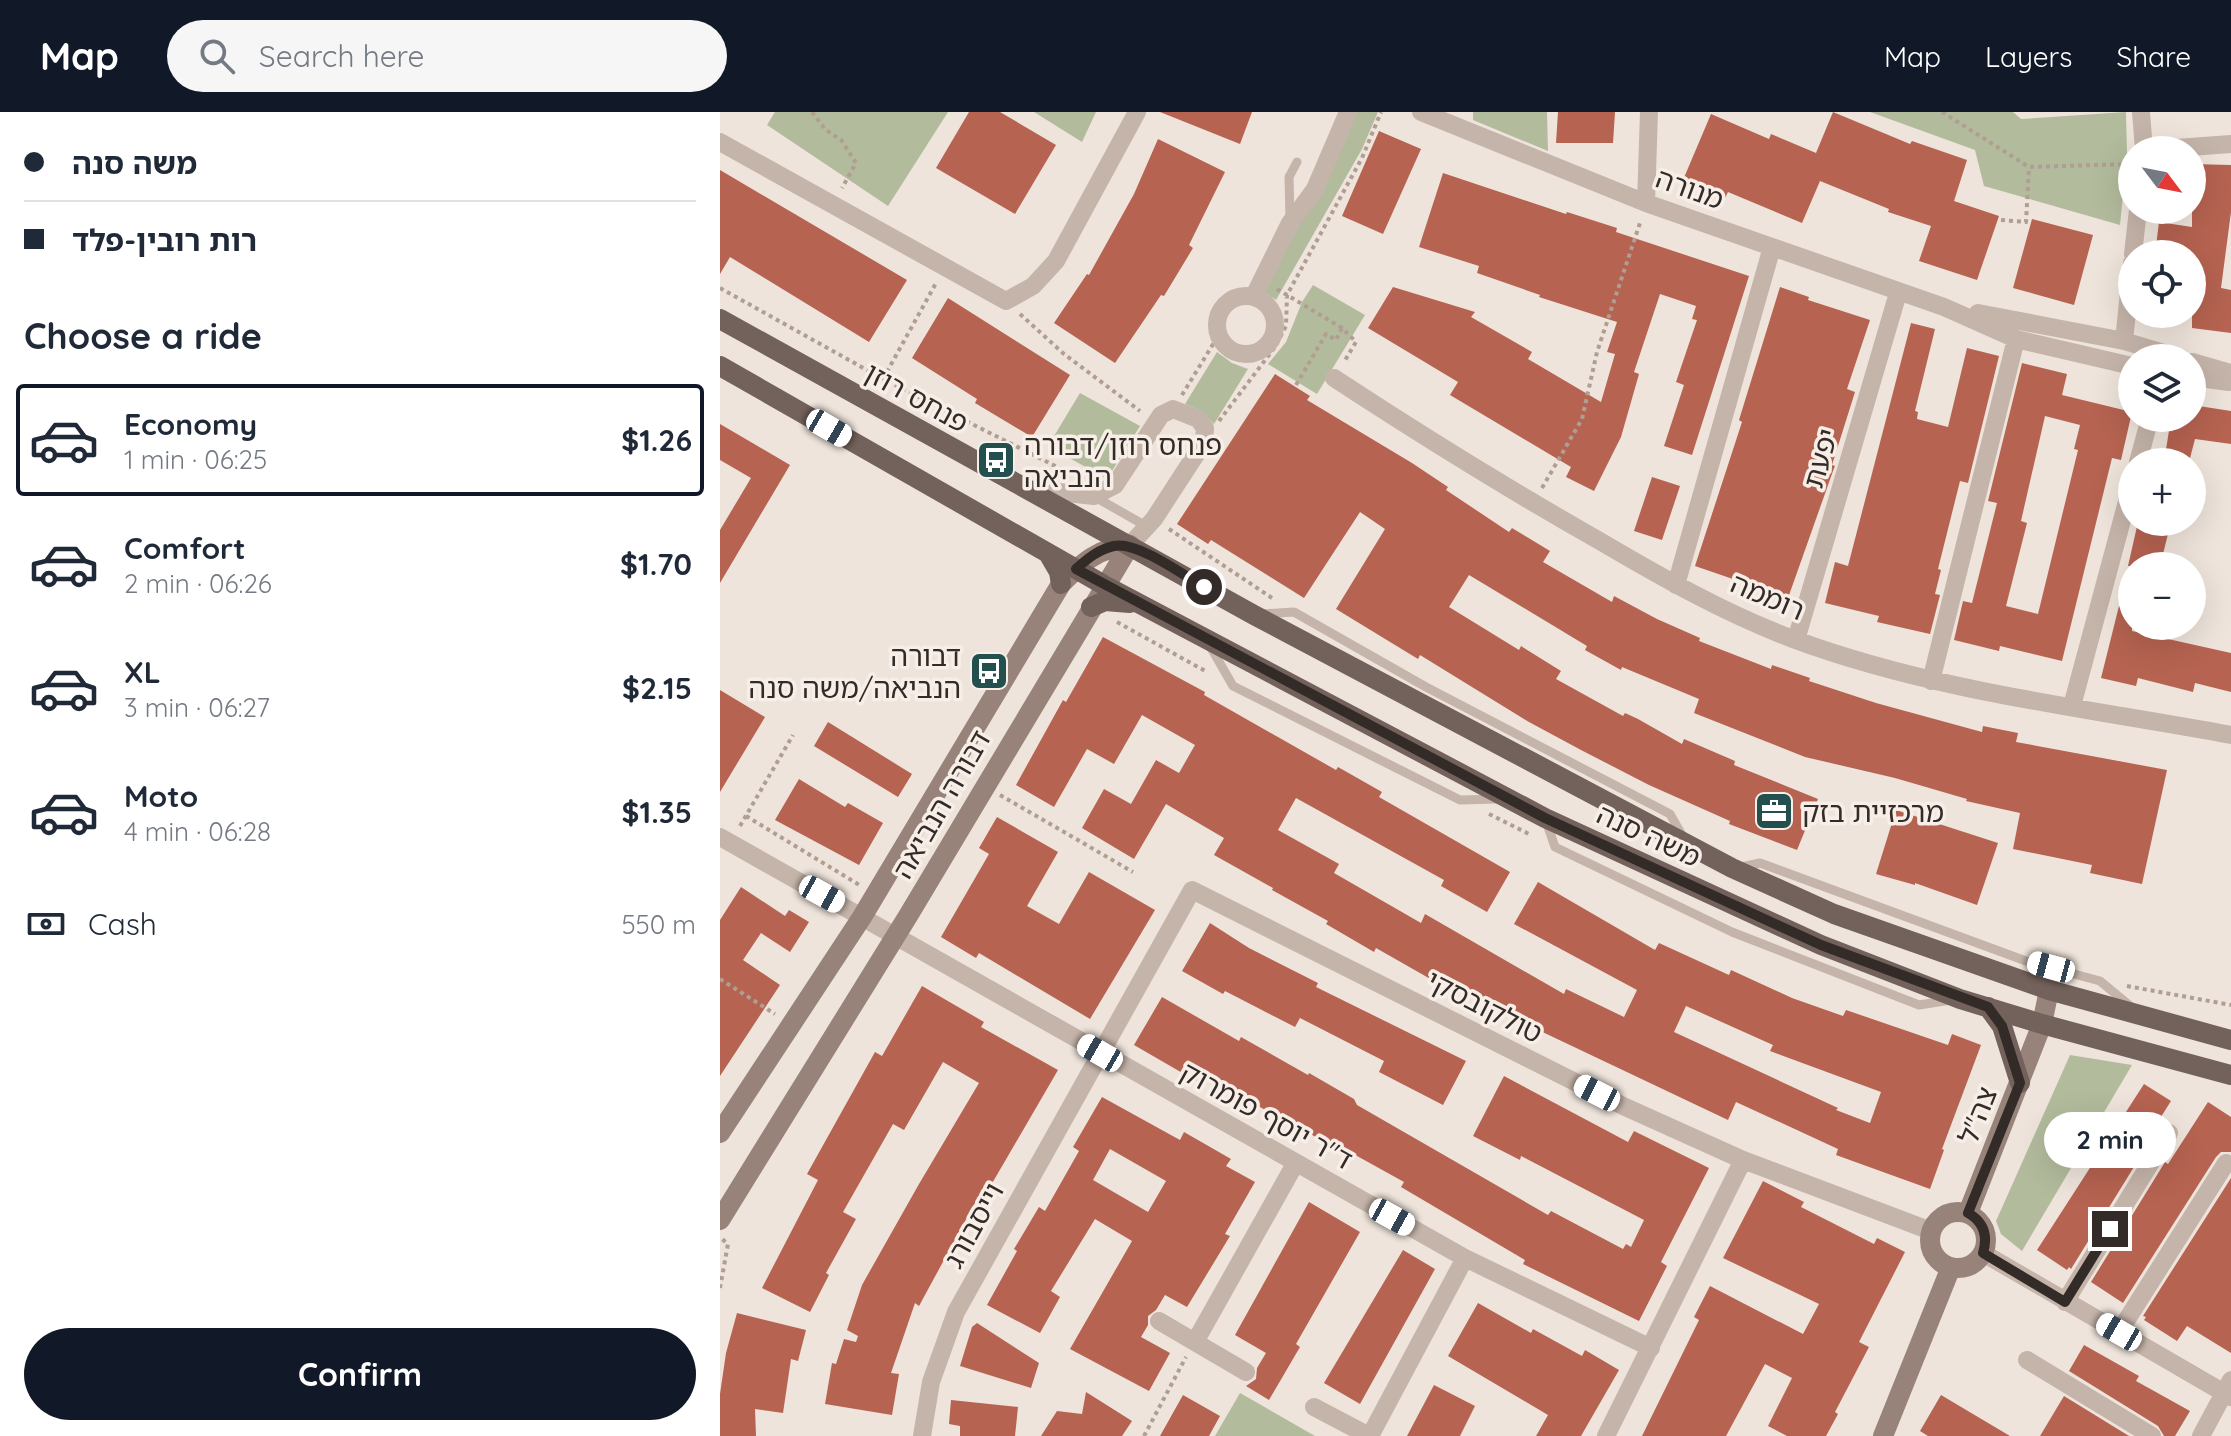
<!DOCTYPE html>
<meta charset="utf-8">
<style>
:root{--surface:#fff;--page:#f6f6f7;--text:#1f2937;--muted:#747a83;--line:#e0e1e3;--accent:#111827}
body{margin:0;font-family:Quicksand,"Noto Sans Hebrew",sans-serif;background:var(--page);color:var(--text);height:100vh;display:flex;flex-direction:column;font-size:30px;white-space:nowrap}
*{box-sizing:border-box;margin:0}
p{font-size:26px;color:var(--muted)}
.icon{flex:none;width:44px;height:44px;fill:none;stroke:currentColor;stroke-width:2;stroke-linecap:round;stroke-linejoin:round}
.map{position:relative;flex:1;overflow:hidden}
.panel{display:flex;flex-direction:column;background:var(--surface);width:720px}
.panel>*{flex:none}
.hud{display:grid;align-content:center;height:176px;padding:0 24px;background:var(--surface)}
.needle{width:52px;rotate:122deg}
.controls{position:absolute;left:1398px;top:24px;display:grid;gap:16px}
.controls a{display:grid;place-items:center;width:88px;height:88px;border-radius:50%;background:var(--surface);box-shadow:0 8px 32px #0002;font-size:40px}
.end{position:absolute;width:36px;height:36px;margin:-18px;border:10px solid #332b28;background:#fff;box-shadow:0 0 0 4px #fff}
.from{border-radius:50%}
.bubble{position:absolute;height:56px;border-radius:28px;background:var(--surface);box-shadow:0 8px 32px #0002;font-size:26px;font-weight:800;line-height:56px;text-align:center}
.car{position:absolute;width:24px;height:48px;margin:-24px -12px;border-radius:10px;box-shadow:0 0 6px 2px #0007;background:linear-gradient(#fff 24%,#345 0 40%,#fff 0 76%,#345 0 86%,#fff 0)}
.hud b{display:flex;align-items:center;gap:28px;height:76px;font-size:30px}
.hud b+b{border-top:2px solid var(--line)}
.hud i{width:20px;height:20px;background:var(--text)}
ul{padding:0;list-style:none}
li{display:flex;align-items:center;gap:24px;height:112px;margin:0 16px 12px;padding:0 8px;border:4px solid transparent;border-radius:8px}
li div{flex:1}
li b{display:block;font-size:30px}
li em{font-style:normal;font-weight:800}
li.active{border-color:var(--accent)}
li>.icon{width:72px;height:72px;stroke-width:1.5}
h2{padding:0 24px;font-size:36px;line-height:96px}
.pay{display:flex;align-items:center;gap:20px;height:88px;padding:0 24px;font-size:30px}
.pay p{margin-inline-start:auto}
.action{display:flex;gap:16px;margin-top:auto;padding:16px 24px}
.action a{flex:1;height:92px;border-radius:48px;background:var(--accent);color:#fff;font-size:32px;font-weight:800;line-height:92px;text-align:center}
header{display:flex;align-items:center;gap:48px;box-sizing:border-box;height:112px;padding:0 40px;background:var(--accent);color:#fff}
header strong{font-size:38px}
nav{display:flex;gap:44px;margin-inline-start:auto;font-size:28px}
.search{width:560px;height:72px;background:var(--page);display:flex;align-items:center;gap:20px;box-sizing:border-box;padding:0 28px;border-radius:44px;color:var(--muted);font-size:30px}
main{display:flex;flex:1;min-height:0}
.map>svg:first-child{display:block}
</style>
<header>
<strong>Map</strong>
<div class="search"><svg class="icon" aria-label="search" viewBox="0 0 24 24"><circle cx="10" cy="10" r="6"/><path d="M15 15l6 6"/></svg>Search here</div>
<nav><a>Map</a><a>Layers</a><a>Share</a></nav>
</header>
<main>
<section class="panel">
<div class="hud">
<b><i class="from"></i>משה סנה</b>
<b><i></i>רות רובין-פלד</b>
</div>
<h2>Choose a ride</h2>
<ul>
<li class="active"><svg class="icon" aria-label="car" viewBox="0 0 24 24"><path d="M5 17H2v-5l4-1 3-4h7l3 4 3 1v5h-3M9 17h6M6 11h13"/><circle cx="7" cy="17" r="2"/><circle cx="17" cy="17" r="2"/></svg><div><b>Economy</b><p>1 min · 06:25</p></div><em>$1.26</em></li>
<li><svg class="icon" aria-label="car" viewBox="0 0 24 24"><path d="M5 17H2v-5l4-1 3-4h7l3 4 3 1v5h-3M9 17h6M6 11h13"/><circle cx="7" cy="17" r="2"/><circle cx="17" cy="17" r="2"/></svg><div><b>Comfort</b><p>2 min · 06:26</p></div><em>$1.70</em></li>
<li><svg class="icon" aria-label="car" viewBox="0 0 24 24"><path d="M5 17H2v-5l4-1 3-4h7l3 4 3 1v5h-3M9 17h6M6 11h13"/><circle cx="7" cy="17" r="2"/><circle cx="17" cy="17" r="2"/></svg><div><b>XL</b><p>3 min · 06:27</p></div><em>$2.15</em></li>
<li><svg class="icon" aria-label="car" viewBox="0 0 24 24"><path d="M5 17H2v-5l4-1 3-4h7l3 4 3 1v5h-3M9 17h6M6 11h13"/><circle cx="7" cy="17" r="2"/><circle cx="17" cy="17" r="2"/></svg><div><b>Moto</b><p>4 min · 06:28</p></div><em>$1.35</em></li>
</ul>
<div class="pay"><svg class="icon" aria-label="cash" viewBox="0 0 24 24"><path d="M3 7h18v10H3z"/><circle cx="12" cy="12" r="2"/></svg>Cash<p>550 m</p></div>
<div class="action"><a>Confirm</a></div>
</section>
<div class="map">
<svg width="1511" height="1324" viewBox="0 0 1511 1324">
<rect width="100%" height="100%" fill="#eee4db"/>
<!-- green -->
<path fill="#b3bb9d" d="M55 0H228L168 94 47 13Z
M314 0H376L362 30Z
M636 0H658L642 37 556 188 543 179 625 29Z
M753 0H827L828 39 753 8Z
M1150 0H1293L1301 7 1406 0 1407 42 1400 113 1264 74 1255 38Z
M593 173 645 203 597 282 548 252 566 230 582 190Z
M497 240 512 251 528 257 494 312 481 299 465 292Z
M360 281 420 314 387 367 328 334Z
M1350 943 1412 953 1302 1139 1281 1122 1276 1109Z
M520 1281 595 1324H495Z"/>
<!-- building -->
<path fill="#b66351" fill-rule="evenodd" d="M249 0H280L336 33 295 102 216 56Z
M440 0H532L520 32Z
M838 0H895L893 31H836Z
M1113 0 1190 32 1192 29 1247 48 1234 89 1279 104 1257 168 1199 149 1211 114 1168 100 1169 97 1100 69 1082 111 1008 80 1005 86 963 68 991 2 1049 27 1051 22 1096 41Z
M659 19 701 37 663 122 622 104Z
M438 27 505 60 469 133 473 136 444 184 441 183 395 251 334 211 367 162 369 163 414 82Z
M1472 52 1511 53V100L1501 176 1511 178V221L1472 216V142H1435L1439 110 1472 115Z
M0 58 187 168 149 230 10 145 0 162Z
M723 61 846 102 847 100 897 116 896 120 1029 164 972 343 944 334 964 273 956 270 977 208 972 207 976 194 940 182 914 260 919 262 901 325 874 379 846 365 851 355 730 283 738 270 648 216 673 175 755 200 751 205 812 240 808 247 881 290 895 242 887 240 897 210 819 185 820 183 757 161 759 154 699 135Z
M1312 107 1373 123 1354 193 1293 176Z
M1060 175 1089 185 1088 188 1150 208 1127 277 1135 280 1112 353 1115 354 1113 359 1068 486 975 454 1022 310 1019 308Z
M228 186 350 263 312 325 255 291 257 287 192 246Z
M1191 211 1215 217 1195 299 1198 300 1197 307 1228 315 1247 236 1279 244 1248 371 1240 369 1218 457 1221 458 1215 482 1220 483 1210 522 1157 510 1159 504 1105 491 1115 450 1128 454Z
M1302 251 1347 262 1342 283 1412 300 1401 348 1392 346 1342 549 1280 534 1279 539 1234 528 1243 489 1252 491 1277 391 1268 389ZM1325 304 1360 313 1354 337 1358 338 1318 502 1286 494 1307 411 1301 409Z
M555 262 590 284 587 288 692 351 728 375 726 378 789 420 792 416 830 439 823 450 892 490 894 484 937 507 980 526 979 529 1051 557 1052 553 1090 566 1089 569 1156 591 1262 620 1263 614 1298 621 1296 630 1447 658 1422 772 1370 761 1372 753 1293 737 1300 701 1246 689 1247 687 1175 666 1085 645 974 601 979 587 902 555 901 558 865 538 867 534 749 463 729 495 799 538 801 534 841 559 836 567 903 604 905 601 918 607 962 632 964 627 1015 649 1014 653 1098 687 1077 738 1009 712 1010 709 929 673 861 638 809 610 700 543 698 547 616 497 665 417 640 400 584 486 491 428 488 432 457 412Z
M1472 293 1511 299V332L1475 327 1469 350H1444L1451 306H1472Z
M0 312 70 353 0 471V418L31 366 0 348Z
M932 365 960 374 942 428 914 419Z
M1418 410H1451L1440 454H1408Z
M1406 466 1412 467V519L1511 541V580L1475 571 1473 580 1418 566 1416 574 1381 566Z
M383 525 485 580 484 583 616 658 618 655 662 680 659 685 790 760 767 800 721 774 724 768 576 686 558 718 619 752 614 761 701 811 705 802 844 882 846 877 904 905 917 878 794 812 818 770 935 838 939 831 1009 863 1011 858 1072 886 1123 904 1126 898 1228 933 1232 922 1261 933 1222 1037 1224 1038 1210 1077 1116 1043 1118 1037 1016 990 1008 1008 797 908 731 871 728 877 656 836 654 840 606 812 608 809 552 778 553 776 494 743 504 726 446 692 414 747 362 716 384 677 411 692 436 648 459 661 475 633 422 603 394 652 367 637 334 695 296 673 343 588 346 590ZM966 894 1053 933 1050 939 1161 980 1150 1011 1116 998 1118 996 954 920Z
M0 578 45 605 0 680Z
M108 610 192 662 178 685 94 634Z
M79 667 125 695 128 691 163 711 139 753 55 708Z
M1176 698 1278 731 1257 793 1195 771V773L1156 762Z
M277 705 338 740 307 794 339 812 369 760 435 798 370 907 259 841 256 846 221 825 269 742 259 736Z
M21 775 65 804 69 798 89 810 70 840 41 821 23 848 60 873 0 964V808Z
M490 811 529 836 598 871 596 875 746 949 723 993 659 960 664 949 580 906 575 915 505 879 503 882 462 859Z
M202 874 264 910 261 915 338 958 260 1092 256 1089 199 1194 195 1191 171 1261 179 1262 172 1303 105 1292 112 1251 116 1252 124 1227 136 1230 138 1224 127 1218 142 1173 199 1072 259 971 223 950 184 1018 173 1012 123 1100 136 1107 106 1161 109 1163 90 1200 42 1176 98 1068 87 1062 155 940 162 944Z
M442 885 519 929 521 925 588 963 589 961 634 987 637 993 828 1103 831 1099 903 1137 906 1132 911 1135 924 1108 801 1044 800 1048 753 1024 784 964 908 1030 914 1019 989 1056 941 1150 947 1154 919 1209 803 1152 805 1148 681 1075 684 1070 610 1029 609 1032 482 964 478 970 414 933Z
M1424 972 1451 989 1422 1035 1425 1037 1351 1157 1349 1155 1347 1158 1317 1138Z
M382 985 460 1028 464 1020 511 1047 506 1054 535 1070 505 1122 510 1124 467 1195 445 1183 436 1198 428 1204V1213L421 1225 450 1241 429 1279 350 1237 412 1129 375 1107 331 1179 340 1185 320 1221 267 1193 297 1139 294 1137 319 1095 325 1099 359 1039 353 1035ZM390 1037 446 1069 428 1100 373 1068Z
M1488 990 1511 1005V1040H1501L1496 1045 1403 1191 1371 1170 1445 1050 1448 1052Z
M1511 1066V1241L1467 1214 1457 1229 1424 1208 1426 1205 1423 1204Z
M1043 1069 1084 1090 1081 1095 1154 1132 1157 1126 1185 1140 1139 1230 1149 1235 1115 1300 1118 1302 1106 1324H1067L1048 1314 1072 1266 1045 1252 1006 1324H922L979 1208 974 1205 990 1174 1083 1222 1099 1192 1003 1146Z
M589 1090 640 1120 576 1232 580 1235 549 1288 526 1274 536 1267 537 1256 546 1241 515 1223Z
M683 1138 715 1157 640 1292 604 1271Z
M758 1191 811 1221 813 1217 862 1244 865 1238 899 1258 861 1324H816L828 1303 728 1244Z
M17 1201 86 1218 78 1249 71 1247 63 1301 35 1297 36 1324H0V1282L6 1241Z
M257 1211 319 1251 311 1276 240 1254 252 1215Z
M1364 1233 1419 1264 1416 1269 1470 1299 1455 1324H1444L1438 1314 1349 1259Z
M714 1273 755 1294 740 1324H687Z
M366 1280 412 1309 402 1324H321L337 1299 362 1302Z
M463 1283 500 1304 489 1324H440Z
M1221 1283 1290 1324H1208L1200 1319Z
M1344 1284 1409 1324H1320Z
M231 1288 298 1295 295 1324H240V1314L229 1312Z"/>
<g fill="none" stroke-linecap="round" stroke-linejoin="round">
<!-- path -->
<path stroke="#b09e93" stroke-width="4" stroke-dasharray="4 4" stroke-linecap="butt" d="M92 0 105 17 122 29 136 51 122 76
M1222 0 1309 55 1412 52
M1281 108 1306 110 1309 55
M0 176 163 267 351 362
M557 177 622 216 636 230 624 250
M300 202 344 242 420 299
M163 267 216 171
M576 273 606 222 616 228 622 216
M462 283 498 224
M499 309 555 235 566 214 567 183 642 46 661 0
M822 376 862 307 877 240 921 108
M449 417 555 488
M397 510 487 560
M280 683 413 760
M769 702 811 723
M26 704 141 774
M20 714 73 623
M0 867 55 902
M1407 874 1511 893
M0 1176 8 1132 2 1127
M424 1324 466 1245"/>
<!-- lane -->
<path stroke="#c5b4a9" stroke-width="9" d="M570 107 569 65 577 50
M375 385 419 410 423 419
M541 502 574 500 706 575 950 702 963 725
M490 534 513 574 740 688 777 687
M826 709 835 735 1012 820 1199 893 1231 888
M1021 755 1040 751 1306 849 1380 869 1409 893"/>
<!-- street -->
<path stroke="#c5b4a9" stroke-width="18" d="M701 0 926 91 1224 195 1296 227 1412 254
M1421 0 1424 38
M0 30 286 189 313 174 336 149 417 0
M1429 38 1511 32
M926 91 929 0
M1413 142 1418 98
M497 213a29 29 0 1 1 58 0a29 29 0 1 1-58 0Z
M534 184 570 111 595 77 628 0
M1258 201 1404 229 1461 246
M1404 229 1412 151
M1472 250 1511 261
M1472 265 1509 270
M614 266C701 323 788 377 878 428 941 465 1004 501 1073 527 1213 579 1365 596 1511 623
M1418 350 1430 306
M311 377 374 384 395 373 441 303 453 297 478 307 485 316 484 330 434 407 410 433
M956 473 1052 135
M1076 528 1178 181
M1211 569 1296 227
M1352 594 1412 371
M0 725 745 1146 931 1236
M1263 1141 1511 1285
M1345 1190 1449 1021
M439 1209 526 1260
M1399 1220 1506 1051
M475 1230 575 1052
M1307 1248 1432 1324
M594 1295 649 1324
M202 1324 211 1270 236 1200 472 778 903 994 1023 1048 1211 1119
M650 1324 745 1146
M886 1324 1023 1048
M1481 1324 1511 1268"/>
<!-- secondary -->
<path stroke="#98837b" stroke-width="20" d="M0 1021 142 805 341 472C362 451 379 435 410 433
M1210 1128a28 28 0 1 1 56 0a28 28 0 1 1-56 0Z
M1248 1101 1322 912 1329 878
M0 1108 188 804 410 433
M1163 1324 1231 1155"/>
<!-- primary -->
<path stroke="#73615b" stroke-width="20" d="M0 207 534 503 1012 756 1114 802 1329 878 1511 928
M0 254 384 473 825 706 1101 833 1240 887 1322 912 1511 963
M328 441 339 460 341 472
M371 495 385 489 410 491
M1268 895 1282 914 1300 971"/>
</g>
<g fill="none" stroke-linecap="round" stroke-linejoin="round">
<!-- route -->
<path stroke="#332b28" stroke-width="10" d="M484 475C463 463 417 429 394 434 379 437 367 447 356 457L825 706 1101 833 1268 895 1282 914 1300 971 1248 1101C1264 1110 1268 1124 1263 1141L1345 1190 1390 1117"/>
</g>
<!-- icons -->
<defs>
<g id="bus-square" transform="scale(2)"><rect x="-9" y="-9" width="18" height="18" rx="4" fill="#234f4f" stroke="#f6eee7"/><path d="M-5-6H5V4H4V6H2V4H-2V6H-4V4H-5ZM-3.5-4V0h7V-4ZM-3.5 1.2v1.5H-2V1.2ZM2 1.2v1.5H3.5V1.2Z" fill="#fff"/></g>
<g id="office-square" transform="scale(2)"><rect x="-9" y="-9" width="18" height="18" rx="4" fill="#234f4f" stroke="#f6eee7"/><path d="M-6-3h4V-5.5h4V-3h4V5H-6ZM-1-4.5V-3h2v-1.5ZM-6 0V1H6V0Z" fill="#fff"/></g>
</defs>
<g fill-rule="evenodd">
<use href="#bus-square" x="276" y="348"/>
<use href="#bus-square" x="269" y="559"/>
<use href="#office-square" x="1054" y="699"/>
</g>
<g text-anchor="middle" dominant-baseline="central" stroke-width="7" stroke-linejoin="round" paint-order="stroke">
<!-- street labels -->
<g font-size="28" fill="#332b28" stroke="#f6eee7">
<text transform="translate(970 76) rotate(20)">מנורה</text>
<text transform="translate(197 285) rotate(29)">פנחס רוזן</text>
<text transform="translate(1100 346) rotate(-74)">יפעת</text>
<text transform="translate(1048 484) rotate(23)">רוממה</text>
<text transform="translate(221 692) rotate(-60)">דבורה הנביאה</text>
<text transform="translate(929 723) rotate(25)">משה סנה</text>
<text transform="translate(765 894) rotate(27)">טולקובסקי</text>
<text transform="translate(547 1003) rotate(29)">ד"ר יוסף פומרוק</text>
<text transform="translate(1257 1003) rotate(-68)">צה"ל</text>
<text transform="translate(253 1113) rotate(-61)">וייסבורג</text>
</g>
<!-- poi labels -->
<g font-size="28" fill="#332b28" stroke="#f6eee7" text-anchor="start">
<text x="304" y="332">פנחס רוזן/דבורה<tspan x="304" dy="32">הנביאה</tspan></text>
<text x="241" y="543" text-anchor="end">דבורה<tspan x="241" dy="32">הנביאה/משה סנה</tspan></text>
<text x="1082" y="699">מרכזיית בזק</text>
</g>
</g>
</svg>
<div class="controls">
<a><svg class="needle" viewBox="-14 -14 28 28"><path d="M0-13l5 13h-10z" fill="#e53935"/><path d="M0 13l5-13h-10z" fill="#747a83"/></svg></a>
<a><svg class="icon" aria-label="locate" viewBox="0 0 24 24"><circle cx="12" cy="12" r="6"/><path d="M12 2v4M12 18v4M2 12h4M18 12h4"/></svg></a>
<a><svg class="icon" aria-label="layers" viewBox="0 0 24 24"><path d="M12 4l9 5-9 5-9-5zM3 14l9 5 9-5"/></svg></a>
<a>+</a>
<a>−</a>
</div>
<i class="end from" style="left:484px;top:475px"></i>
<i class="end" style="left:1390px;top:1117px"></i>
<div class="bubble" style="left:1324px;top:1000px;width:132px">2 min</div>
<i class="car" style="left:109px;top:316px;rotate:120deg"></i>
<i class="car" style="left:102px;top:782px;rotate:119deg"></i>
<i class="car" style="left:1331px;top:855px;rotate:285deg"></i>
<i class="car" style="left:380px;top:941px;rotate:300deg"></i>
<i class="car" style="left:877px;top:981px;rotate:297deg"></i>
<i class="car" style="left:672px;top:1105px;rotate:119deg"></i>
<i class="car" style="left:1399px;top:1220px;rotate:300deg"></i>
</div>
</main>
